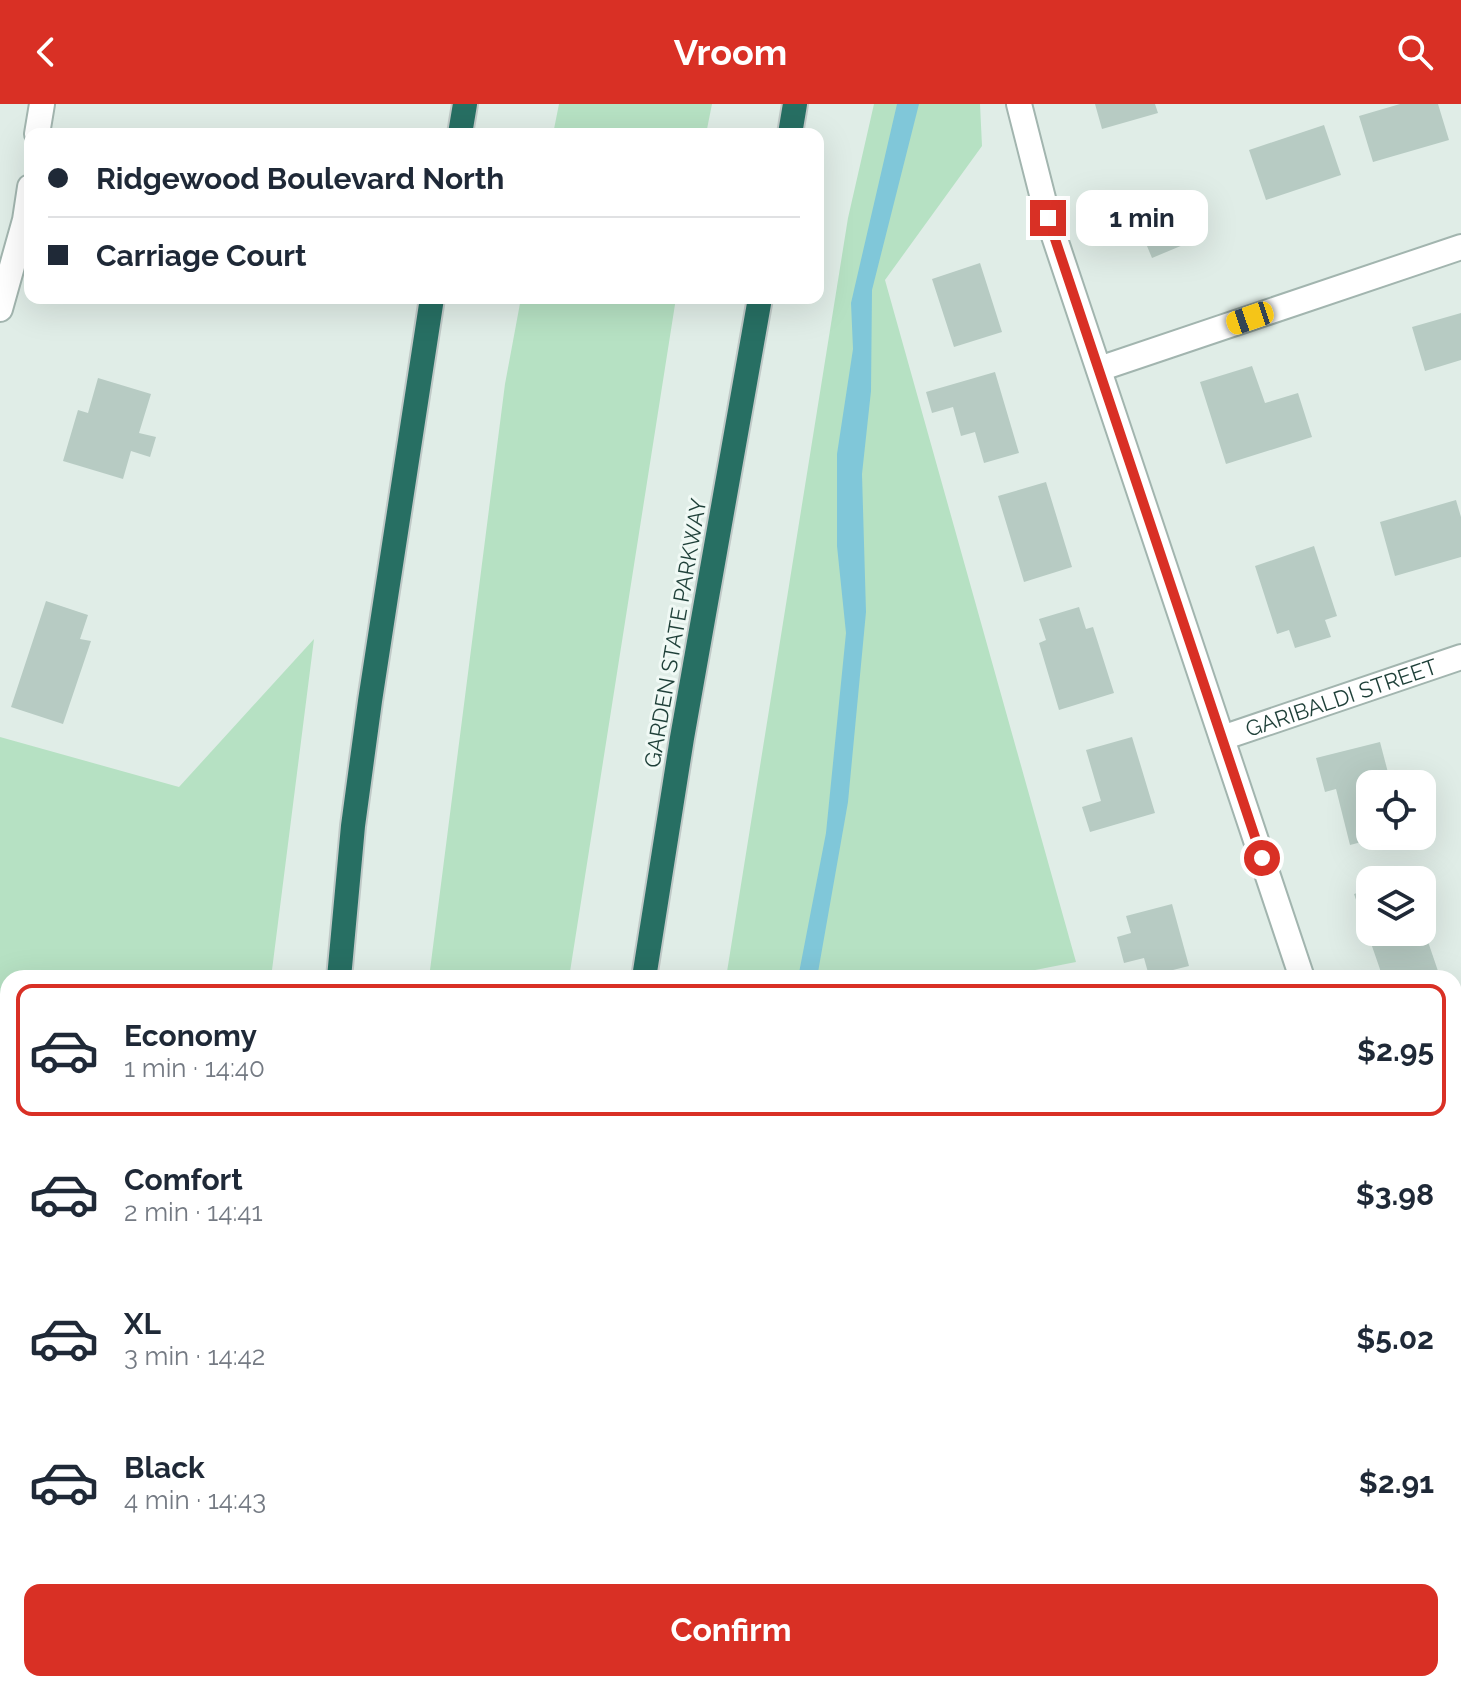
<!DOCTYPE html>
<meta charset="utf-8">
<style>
:root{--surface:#fff;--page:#f6f6f7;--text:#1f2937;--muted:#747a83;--line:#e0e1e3;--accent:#d93025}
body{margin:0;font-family:Raleway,sans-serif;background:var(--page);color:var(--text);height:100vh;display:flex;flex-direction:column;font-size:30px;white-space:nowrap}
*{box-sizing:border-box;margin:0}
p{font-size:26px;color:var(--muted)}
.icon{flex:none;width:44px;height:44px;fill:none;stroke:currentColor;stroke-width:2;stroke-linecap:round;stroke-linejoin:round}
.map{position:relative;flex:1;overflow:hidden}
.details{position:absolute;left:0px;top:866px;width:1462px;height:722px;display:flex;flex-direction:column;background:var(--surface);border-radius:24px 24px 0 0;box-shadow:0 8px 32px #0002}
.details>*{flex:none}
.banner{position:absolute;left:24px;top:24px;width:800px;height:176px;border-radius:16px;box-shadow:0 8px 32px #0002;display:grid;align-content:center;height:176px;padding:0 24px;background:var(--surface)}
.buttons{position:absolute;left:1356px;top:666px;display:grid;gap:16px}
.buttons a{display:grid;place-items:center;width:80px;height:80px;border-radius:16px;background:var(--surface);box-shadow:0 8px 32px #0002;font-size:40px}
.end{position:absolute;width:36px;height:36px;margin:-18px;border:10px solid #d93025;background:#fff;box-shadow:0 0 0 4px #fff}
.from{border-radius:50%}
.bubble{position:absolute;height:56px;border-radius:16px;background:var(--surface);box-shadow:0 8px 32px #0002;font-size:26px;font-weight:700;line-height:56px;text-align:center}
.car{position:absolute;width:24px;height:48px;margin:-24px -12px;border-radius:10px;box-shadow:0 0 6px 2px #0007;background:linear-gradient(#f5c518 24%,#345 0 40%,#f5c518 0 76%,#345 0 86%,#f5c518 0)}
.banner b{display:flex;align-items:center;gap:28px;height:76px;font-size:30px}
.banner b+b{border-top:2px solid var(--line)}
.banner i{width:20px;height:20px;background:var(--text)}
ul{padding:14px 0 0;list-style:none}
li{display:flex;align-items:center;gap:24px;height:132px;margin:0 16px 12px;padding:0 8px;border:4px solid transparent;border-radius:16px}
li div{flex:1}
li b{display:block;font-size:30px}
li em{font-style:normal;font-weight:700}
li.active{border-color:var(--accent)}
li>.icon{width:72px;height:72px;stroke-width:1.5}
.primary-button{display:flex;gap:16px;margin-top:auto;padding:16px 24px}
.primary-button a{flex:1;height:92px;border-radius:16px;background:var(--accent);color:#fff;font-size:32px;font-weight:700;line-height:92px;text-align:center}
header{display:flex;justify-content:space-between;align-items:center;height:104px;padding:0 24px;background:var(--accent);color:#fff;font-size:36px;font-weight:700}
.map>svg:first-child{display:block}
</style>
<header><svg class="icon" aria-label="back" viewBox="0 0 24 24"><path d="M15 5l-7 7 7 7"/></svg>Vroom<svg class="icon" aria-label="search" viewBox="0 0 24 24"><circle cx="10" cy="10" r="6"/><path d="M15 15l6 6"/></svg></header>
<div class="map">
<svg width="1461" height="1587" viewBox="0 0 1461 1587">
<rect width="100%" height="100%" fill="#e0ede7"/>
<!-- green -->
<path fill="#b6e1c3" d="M559 0H712L706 30H553Z
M874 0H980L982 42 885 176 1076 858 994 874H726L848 114Z
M521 194H676L569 874H429L505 280Z
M314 535 271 874H8V1580H240L239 1587H0V633L179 683Z
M397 1580H509V1587H397Z
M668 1580H1313L1315 1587H667Z"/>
<!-- water -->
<path fill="#80c7d9" d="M897 0H919L872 186 871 287 862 370 866 508 848 698 817 874H798L826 729 846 529 837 442V350L853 245 851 199Z"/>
<!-- building -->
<path fill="#b7cbc3" d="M1095 0H1155L1158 9 1102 25Z
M1400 0H1438L1449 36 1373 58 1359 12Z
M1324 21 1341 71 1266 96 1249 46Z
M1177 89 1195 136 1152 154 1132 106Z
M980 159 1002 228 954 243 932 175Z
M1461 209V256L1425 267 1412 223Z
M1252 262 1265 299 1298 289 1312 333 1226 360 1200 278Z
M995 268 1019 349 984 359 975 328 961 332 953 303 932 309 926 288Z
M98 274 151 290 139 329 156 333 150 353 131 347 123 375 63 357 78 306 88 309Z
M1046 378 1072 463 1024 478 998 392Z
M1456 396 1461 413V453L1395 472 1380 418Z
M1314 442 1337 512 1325 516 1331 533 1295 544 1289 526 1277 530 1255 462Z
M46 497 88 511 80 535 91 537 63 620 11 603Z
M1079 503 1086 525 1093 523 1114 589 1059 606 1039 539 1046 536 1039 515Z
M1132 633 1155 709 1090 728 1082 703 1101 697 1086 646Z
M1380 638 1391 680H1370V732L1381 733 1350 741 1336 685 1325 688 1316 654Z
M1370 785V828H1422V794L1431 820 1423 823 1438 867 1425 871 1426 874H1383L1354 790Z
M1172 800 1189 862 1149 872 1144 854 1124 859 1117 833 1131 829 1126 812Z"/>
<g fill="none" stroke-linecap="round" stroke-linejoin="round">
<!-- minor casing -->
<g stroke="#a2b5af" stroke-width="28">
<g id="minor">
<path d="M1019 0 1048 114 1302 874"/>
<path d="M37 30 42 0"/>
<path d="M0 205 25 116 30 83"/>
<path d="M1099 265 1461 143"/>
<path id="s1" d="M1222 634 1461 553"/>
<path d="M1454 976 1461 973"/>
<path d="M1454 1330 1461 1351"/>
</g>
</g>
<!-- highway casing -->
<g stroke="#c0c9c7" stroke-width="28">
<path id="highway" d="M460 30 465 0
M790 30 795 0
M339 874 353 722 370 597 432 194
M644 874 682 634 760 194
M314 1580V1587
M586 1587V1580"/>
</g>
<!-- minor -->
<use href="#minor" stroke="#fff" stroke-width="24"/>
<!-- highway -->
<use href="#highway" stroke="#276f63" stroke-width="24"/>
</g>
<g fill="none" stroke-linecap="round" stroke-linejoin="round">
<!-- route -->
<path stroke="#d93025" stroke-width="10" d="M1048 114 1262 754"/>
</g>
<g text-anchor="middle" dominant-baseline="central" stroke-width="6" stroke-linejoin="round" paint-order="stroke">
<!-- street labels -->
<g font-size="22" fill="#1e3f38" stroke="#f0f9f5">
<text transform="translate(675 529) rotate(-80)">GARDEN STATE PARKWAY</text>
<text stroke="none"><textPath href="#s1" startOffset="126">GARIBALDI STREET</textPath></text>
</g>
</g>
</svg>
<div class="buttons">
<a><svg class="icon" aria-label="locate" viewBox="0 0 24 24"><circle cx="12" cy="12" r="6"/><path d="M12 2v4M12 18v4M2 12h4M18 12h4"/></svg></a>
<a><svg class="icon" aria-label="layers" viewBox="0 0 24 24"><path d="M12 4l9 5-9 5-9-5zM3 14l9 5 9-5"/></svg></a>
</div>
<i class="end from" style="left:1262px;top:754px"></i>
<i class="end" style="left:1048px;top:114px"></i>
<div class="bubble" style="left:1076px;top:86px;width:132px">1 min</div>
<i class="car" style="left:1250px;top:214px;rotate:251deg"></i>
<div class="banner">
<b><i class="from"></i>Ridgewood Boulevard North</b>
<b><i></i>Carriage Court</b>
</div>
<section class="details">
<ul>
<li class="active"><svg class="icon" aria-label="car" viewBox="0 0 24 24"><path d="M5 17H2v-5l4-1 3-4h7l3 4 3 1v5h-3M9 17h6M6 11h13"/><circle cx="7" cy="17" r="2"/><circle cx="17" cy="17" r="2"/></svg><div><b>Economy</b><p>1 min · 14:40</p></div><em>$2.95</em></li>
<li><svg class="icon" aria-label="car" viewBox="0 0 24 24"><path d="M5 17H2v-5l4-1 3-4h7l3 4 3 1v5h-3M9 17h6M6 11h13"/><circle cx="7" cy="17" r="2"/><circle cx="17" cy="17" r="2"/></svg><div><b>Comfort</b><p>2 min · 14:41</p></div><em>$3.98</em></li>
<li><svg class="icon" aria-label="car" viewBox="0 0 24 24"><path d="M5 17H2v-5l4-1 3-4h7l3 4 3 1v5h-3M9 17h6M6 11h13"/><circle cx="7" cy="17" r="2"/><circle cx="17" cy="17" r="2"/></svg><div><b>XL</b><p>3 min · 14:42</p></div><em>$5.02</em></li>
<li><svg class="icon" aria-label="car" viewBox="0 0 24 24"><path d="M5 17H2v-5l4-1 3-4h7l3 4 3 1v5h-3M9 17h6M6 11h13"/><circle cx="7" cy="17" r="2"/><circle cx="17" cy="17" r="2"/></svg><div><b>Black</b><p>4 min · 14:43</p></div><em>$2.91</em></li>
</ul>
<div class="primary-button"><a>Confirm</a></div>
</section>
</div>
